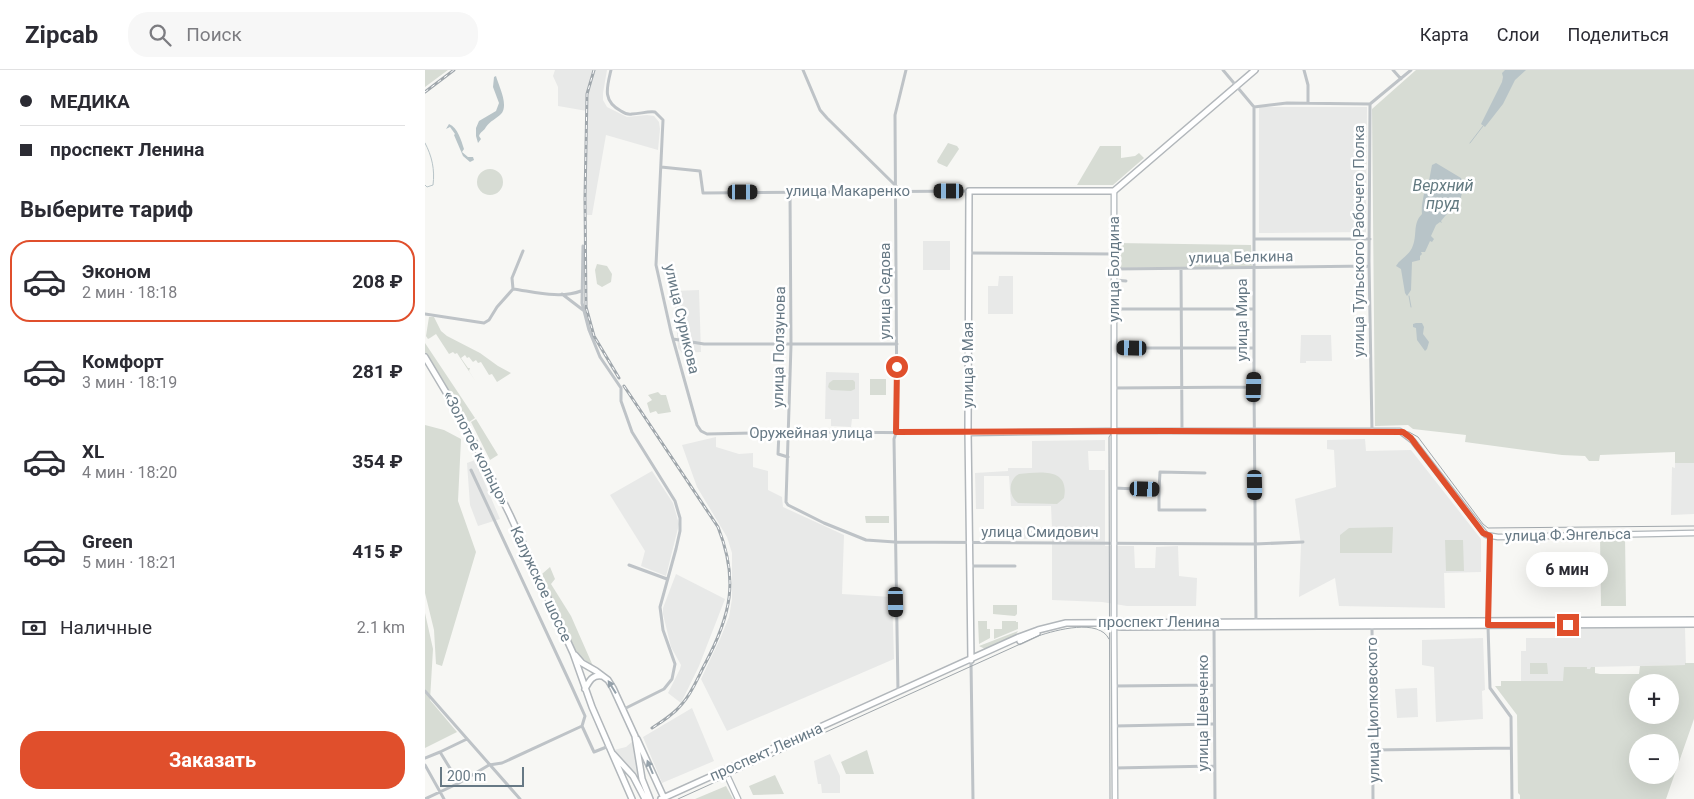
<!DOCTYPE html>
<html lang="ru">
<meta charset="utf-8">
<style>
:root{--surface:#fff;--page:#f7f7f7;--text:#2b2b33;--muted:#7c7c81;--line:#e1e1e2;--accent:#e04f2c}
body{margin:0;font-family:Roboto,sans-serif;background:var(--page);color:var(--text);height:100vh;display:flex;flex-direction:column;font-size:19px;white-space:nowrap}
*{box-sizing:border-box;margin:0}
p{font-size:16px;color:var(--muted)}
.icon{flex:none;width:28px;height:28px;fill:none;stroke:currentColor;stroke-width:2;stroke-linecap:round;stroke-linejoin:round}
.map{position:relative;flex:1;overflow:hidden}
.drawer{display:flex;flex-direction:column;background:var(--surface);width:425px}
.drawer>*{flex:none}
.guide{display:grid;align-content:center;height:110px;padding:0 20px;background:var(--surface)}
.buttons{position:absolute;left:1204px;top:604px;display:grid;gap:10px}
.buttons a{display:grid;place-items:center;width:50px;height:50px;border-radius:50%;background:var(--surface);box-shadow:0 5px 20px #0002;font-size:25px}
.scale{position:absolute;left:15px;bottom:12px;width:84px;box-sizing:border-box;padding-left:5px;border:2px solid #677985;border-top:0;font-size:14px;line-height:18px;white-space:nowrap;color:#677985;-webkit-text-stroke:4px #fff;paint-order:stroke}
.end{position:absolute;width:22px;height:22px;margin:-11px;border:6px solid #e04f2c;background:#fff;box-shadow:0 0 0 2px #fff}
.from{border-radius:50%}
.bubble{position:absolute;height:35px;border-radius:18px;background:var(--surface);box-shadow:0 5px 20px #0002;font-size:16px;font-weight:700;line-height:35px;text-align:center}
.car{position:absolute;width:15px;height:30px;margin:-15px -8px;border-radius:6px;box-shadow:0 0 4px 1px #0007;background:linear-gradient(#222 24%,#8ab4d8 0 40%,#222 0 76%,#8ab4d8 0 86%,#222 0)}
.guide b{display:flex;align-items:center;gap:18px;height:48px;font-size:19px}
.guide b+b{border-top:1px solid var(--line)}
.guide i{width:12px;height:12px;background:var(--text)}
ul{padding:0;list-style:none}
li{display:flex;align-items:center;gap:15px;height:82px;margin:0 10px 8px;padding:0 10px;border:2px solid transparent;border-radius:20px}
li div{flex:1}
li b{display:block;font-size:19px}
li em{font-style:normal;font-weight:700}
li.selected{border-color:var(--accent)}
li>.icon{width:45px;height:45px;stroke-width:1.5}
h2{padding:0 20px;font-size:22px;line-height:60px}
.pay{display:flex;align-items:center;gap:12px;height:55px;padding:0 20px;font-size:19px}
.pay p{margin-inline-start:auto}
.action{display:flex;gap:10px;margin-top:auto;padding:10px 20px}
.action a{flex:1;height:58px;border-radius:20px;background:var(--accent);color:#fff;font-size:20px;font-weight:700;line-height:58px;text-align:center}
header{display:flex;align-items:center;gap:30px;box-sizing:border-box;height:70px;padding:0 25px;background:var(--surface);border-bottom:1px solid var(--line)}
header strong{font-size:24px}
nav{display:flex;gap:28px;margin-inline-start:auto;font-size:18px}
.search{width:350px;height:45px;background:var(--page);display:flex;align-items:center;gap:12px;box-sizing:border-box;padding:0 18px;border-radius:20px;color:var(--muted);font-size:19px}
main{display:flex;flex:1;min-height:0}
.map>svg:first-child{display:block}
</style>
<header>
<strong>Zipcab</strong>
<div class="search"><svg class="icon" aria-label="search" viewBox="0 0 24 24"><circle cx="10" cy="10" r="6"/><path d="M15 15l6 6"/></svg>Поиск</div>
<nav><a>Карта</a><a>Слои</a><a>Поделиться</a></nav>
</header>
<main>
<section class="drawer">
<div class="guide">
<b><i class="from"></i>МЕДИКА</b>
<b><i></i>проспект Ленина</b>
</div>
<h2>Выберите тариф</h2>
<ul>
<li class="selected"><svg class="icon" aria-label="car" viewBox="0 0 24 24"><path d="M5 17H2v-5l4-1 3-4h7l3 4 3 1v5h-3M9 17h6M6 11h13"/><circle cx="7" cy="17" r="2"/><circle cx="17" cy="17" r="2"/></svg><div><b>Эконом</b><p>2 мин · 18:18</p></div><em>208 ₽</em></li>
<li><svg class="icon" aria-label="car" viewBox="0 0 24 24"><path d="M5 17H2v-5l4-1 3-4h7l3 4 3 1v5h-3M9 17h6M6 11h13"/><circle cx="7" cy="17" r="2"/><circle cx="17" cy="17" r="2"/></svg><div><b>Комфорт</b><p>3 мин · 18:19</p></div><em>281 ₽</em></li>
<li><svg class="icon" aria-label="car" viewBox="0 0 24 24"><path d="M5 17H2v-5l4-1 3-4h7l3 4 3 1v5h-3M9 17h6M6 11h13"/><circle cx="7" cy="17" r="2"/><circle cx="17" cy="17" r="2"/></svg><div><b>XL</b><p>4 мин · 18:20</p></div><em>354 ₽</em></li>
<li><svg class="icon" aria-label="car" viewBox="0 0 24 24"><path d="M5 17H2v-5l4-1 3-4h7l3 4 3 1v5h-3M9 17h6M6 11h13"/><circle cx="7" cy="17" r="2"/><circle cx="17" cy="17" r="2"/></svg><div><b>Green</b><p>5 мин · 18:21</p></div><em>415 ₽</em></li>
</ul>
<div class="pay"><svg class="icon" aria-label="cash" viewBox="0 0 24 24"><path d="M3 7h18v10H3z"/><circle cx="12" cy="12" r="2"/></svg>Наличные<p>2.1 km</p></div>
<div class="action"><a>Заказать</a></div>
</section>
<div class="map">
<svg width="1269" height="729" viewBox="0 0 1269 729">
<rect width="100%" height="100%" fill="#f7f7f4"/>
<!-- built -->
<path fill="#e8e9e8" d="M130 0H182L178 23V30L182 37 202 47 222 45 229 46 234 52 235 59 233 80 181 65 167 145H161L162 41 133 36V17L128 6Z
M834 37H942L941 162 834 163Z
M498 171H525V200H498Z
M574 206H588V244H563V216H573Z
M274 220 276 282 257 283 253 278 249 221Z
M876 265H906L907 291H881V293H875Z
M401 302 434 303V349H427L426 357 406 356V349H400Z
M291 367V377L314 384 328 383V397L343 401V420L357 427 358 437 419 465 417 524 467 527 469 589 302 661 276 609 295 569 304 547 307 529V483L302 467 272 417 257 375Z
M940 369 941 381 986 380 1056 469V502L1019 503 1020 538 914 536 910 508 874 527 876 475 870 429 911 417 909 380 902 379V370Z
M680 370V381H663L664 400H680V476H709L710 498H730L731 477 753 476 754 506 772 508 771 536H702L677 532 627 530V468L588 469 587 459 627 458 626 436H586L584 406H559V439H551L550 403 583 401V398H607V371Z
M50 390 75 449 53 456 45 435 42 393Z
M1250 393H1269V444L1246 445 1247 397 1250 398Z
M227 401 248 433 254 454 241 506 216 496 220 481 185 425Z
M251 504 300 529 274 596 256 633 243 623 255 599 256 595 246 577 238 544V538Z
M1138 558H1260L1261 595 1166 597V599H1162L1161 597H1139V611H1096V581H1101V568H1138Z
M1058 568 1060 620 1057 621 1058 649 1011 652 1009 597 997 595V570Z
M992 618 993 647 972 648 970 619Z
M267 638 289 691 237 713 218 667Z
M209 670 212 695 214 705H212L189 680 201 677Z
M405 684 415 706V723H397L396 714H393L389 691Z"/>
<!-- green -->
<path fill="#d7dcd4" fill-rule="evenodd" d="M0 0H23L0 17Z
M991 0H1269V393H1250V382L1175 385 1174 391H1164L1160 386 1137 385 1040 372 1041 365 988 359 983 355 950 356 947 39Z
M523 73 532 76 534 79 522 97 513 93 512 91Z
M675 76H696V88L710 86 714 83 719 88 688 115H652Z
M52 112a13 13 0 1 1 26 0a13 13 0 1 1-26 0Z
M692 173 826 175 827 196 690 198 692 197Z
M172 194 182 196 187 204 186 212 177 217 172 214 170 200Z
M4 247H9L16 261 22 266 55 283 73 296 86 303 72 312 67 304 64 305 56 292 53 293 51 290 48 292 44 287 42 288 40 285 36 288 43 298H45L44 301 51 312 32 283 30 284 28 282 24 284 11 264 5 268 13 282 5 268 3 269 1 266Z
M0 273 50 348 44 352 0 282Z
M445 309H461V325H445Z
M408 310H428L430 312V319L426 321 406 320 403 317 404 313Z
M233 322 236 325H241L246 342 233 344 231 341 225 343 222 333 227 330 223 325Z
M51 349 73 385 65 390 46 352Z
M0 355 19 360 36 369 33 431 51 482 17 596 11 594 9 560 0 523Z
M594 404C615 402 645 397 639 428L632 434 593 433C583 426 583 410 594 404Z
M440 446H464V453H441Z
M968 457 967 483H915V465L924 458Z
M1175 466H1200L1201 536H1176Z
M1020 470H1038L1039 501H1021Z
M125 497 130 509 126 514 146 546 168 596 152 584 146 573 117 504Z
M568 535H592V544L590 546 568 544Z
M0 543 8 579 5 630 32 662 0 678Z
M553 551H562V559H565V568L554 574Z
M577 551H591V552H593V559L569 569V559H577Z
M593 561 590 566 560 579 554 576Z
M1105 593H1122L1123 604H1105Z
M1260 593H1269V649L1241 729H1095V725L1093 723 1092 645 1070 616H1076V611H1138L1139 597H1162V599H1165L1166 597H1170V603L1175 604H1214L1215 596 1260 595ZM1212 612H1245V645H1212ZM1245 672V705H1212V672Z
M442 680 449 704H421L416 692Z
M350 705 359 724 328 725 324 716Z
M301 716 308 729H270Z"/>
<!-- water -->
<path fill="#b8c4c8" d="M1080 0H1101L1090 10 1078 34 1060 57 1056 54 1077 12 1078 7 1077 3Z
M71 6C74 17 84 35 76 44 71 49 65 51 61 57 59 61 56 61 54 66L56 69 53 73 51 66V58L54 51 71 41 74 33 68 17 69 7Z
M24 54C33 58 36 70 39 79L37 82 43 87H48L49 90 45 92 38 86 29 65 30 64 25 57 21 59Z
M1011 93 1036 108 1038 113 1044 116 1042 119 1041 124 1037 123 1035 131 1028 140 1026 139 1016 151 1017 153 1015 152 1011 155 1006 166 1009 169 1007 172 1005 171 1000 182H996L997 184 995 186V190L987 192 986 220 982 226 980 223 976 199 971 196C975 189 983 186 987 178 993 165 987 154 997 144 996 134 999 127 1000 117L1003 116 1007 95Z
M991 253H997L999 257 998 264 1004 272 1002 279 1000 281 992 270 991 258 988 257V254Z"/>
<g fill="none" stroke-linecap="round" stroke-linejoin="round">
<!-- stream -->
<path stroke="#b8c4c8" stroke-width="1" d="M0 73C7 86 10 100 8 115L2 117 0 115
M1045 73 1058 56
M984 226 986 237"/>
<!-- secondary casing -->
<g stroke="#b1b7bb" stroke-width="7">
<path id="secondary" d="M543 363 681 361H975L988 371 1061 465 1073 467 1269 463
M689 553V121
M689 556 690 729
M301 703 313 729"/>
</g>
<!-- primary casing -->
<g stroke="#b2b7bb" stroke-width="8">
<path id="primary" d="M0 287 40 354 85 445 148 583 167 637 207 729
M682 556 697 557 1269 554
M595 571 612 563
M150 585 157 593 171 601 183 610 188 618 210 666 217 709 225 729
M546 590 543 360 544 121H689L830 0
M160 619C164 611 168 604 177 606
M212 669 239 728
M188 684 208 706 220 729
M236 729 594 567 613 560 641 553 1269 550"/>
</g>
<!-- street -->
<path stroke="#bec3c7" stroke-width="3" d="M186 0C182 17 177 31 196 41 199 43 203 45 207 44 215 44 222 41 230 42L238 50 231 195 246 262 272 355 276 361 282 364 366 362 542 363
M378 0 395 40 402 48 471 116
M798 0 829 37
M879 0 883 15V33
M968 0 976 9
M829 37V317L831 553
M829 37 862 33 945 34
M236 97 275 101 278 123 544 121
M365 122 366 275 361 432 363 435 399 453 441 470 470 472 830 474 878 472
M829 169H945
M158 176 157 233 164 260 175 287 196 318V331L207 362 250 431 255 448V461L251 479 235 537 238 560 250 594 247 609 239 619 199 639
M544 183 688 184
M689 199 944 196
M756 199 757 361
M689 210 701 211
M88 219C110 222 135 229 156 221
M88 219 87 208 98 181
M137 224 158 240
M689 239H829
M0 244 59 253 64 250 72 237 88 219
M248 269 279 274H472
M689 278H829
M689 318 828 317
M947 361 944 191 945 34 986 0
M354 362 353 384 363 387
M46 400 146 615 160 646 157 656 169 682 184 676
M689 418 734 420V440H780
M734 420 735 402 780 403
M204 495 242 509
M546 496H590
M1064 551 1065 466
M947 556 948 729
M1063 556 1065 618 1086 647 1087 729
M789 557 790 729
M546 592 548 729
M690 616 789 615
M0 621 95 729
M473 622 469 369 472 360 470 45 481 0
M690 656 788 654
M948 680 1086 678
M0 688 15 682
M0 695 19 729
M690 698 789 696
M34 713 15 682 42 669
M0 729 34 713 64 695 77 693 157 656"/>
<!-- secondary -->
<use href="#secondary" stroke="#fff" stroke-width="4.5"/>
<!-- primary -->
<use href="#primary" stroke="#fff" stroke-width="5"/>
<!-- tram -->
<path stroke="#a0a7ac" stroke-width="1" d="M253 729 613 566C631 560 674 548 684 569
M685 729 684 367 688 361 984 362 993 367 1058 454 1063 458 1269 456"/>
<!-- rail casing -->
<g stroke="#a0a7ac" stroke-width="3">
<path id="rail" d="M169 0 162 24 160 128 161 237 169 266 194 308
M0 22 29 0
M199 316 293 457C314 510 306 545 280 594 273 607 267 623 257 634 249 644 238 651 227 658"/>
</g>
<!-- rail -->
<use href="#rail" stroke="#fff" stroke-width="1" stroke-dasharray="4" stroke-linecap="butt"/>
</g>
<!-- one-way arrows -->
<defs><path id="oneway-solid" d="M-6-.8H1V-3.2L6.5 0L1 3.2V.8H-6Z" transform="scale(1.25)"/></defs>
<g fill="#95a1aa">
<use href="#oneway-solid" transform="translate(187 617) rotate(-122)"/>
<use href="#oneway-solid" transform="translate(225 697) rotate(-113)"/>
</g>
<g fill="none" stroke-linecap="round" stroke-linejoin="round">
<!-- route -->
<path stroke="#e04f2c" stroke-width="6" d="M472 297 471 362 741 361 978 362 986 368 991 375 1058 463 1065 466 1063 555H1143"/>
</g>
<g text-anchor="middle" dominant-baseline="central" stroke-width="5" stroke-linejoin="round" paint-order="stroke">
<!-- street labels -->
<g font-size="15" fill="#677985" stroke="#fff">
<text x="423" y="121">улица Макаренко</text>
<text transform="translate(934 171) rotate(-90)">улица Тульского Рабочего Полка</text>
<text transform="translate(816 187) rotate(-1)">улица Белкина</text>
<text transform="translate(689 199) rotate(-90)">улица Болдина</text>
<text transform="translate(460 221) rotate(-90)">улица Седова</text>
<text transform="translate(257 249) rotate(77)">улица Сурикова</text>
<text transform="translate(817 250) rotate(-90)">улица Мира</text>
<text transform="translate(354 277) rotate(-89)">улица Ползунова</text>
<text transform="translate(543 295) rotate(-90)">улица 9 Мая</text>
<text x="386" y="363">Оружейная улица</text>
<text transform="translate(51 378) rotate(63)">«Золотое кольцо»</text>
<text x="615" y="462">улица Смидович</text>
<text transform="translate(1143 465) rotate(-1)">улица Ф.Энгельса</text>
<text transform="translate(116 514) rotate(65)">Калужское шоссе</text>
<text x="734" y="552">проспект Ленина</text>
<text transform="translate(948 640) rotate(-91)">улица Циолковского</text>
<text transform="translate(778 643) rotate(-90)">улица Шевченко</text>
<text transform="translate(341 682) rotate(-24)">проспект Ленина</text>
</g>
<!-- water labels -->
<g font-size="16" font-style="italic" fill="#637a81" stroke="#fff">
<text x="1018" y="115">Верхний<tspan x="1018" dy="18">пруд</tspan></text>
</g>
</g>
</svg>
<div class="buttons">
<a>+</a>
<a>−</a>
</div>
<div class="scale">200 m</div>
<i class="end from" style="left:472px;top:297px"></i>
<i class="end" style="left:1143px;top:555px"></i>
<div class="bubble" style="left:1101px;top:482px;width:82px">6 мин</div>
<i class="car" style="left:524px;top:121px;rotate:270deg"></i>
<i class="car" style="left:318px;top:122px;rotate:90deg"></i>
<i class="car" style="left:707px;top:278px;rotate:271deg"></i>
<i class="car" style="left:829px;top:317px;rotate:2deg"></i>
<i class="car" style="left:830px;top:415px;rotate:179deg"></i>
<i class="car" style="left:720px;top:419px;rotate:92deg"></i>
<i class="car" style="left:471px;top:532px;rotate:179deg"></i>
</div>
</main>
